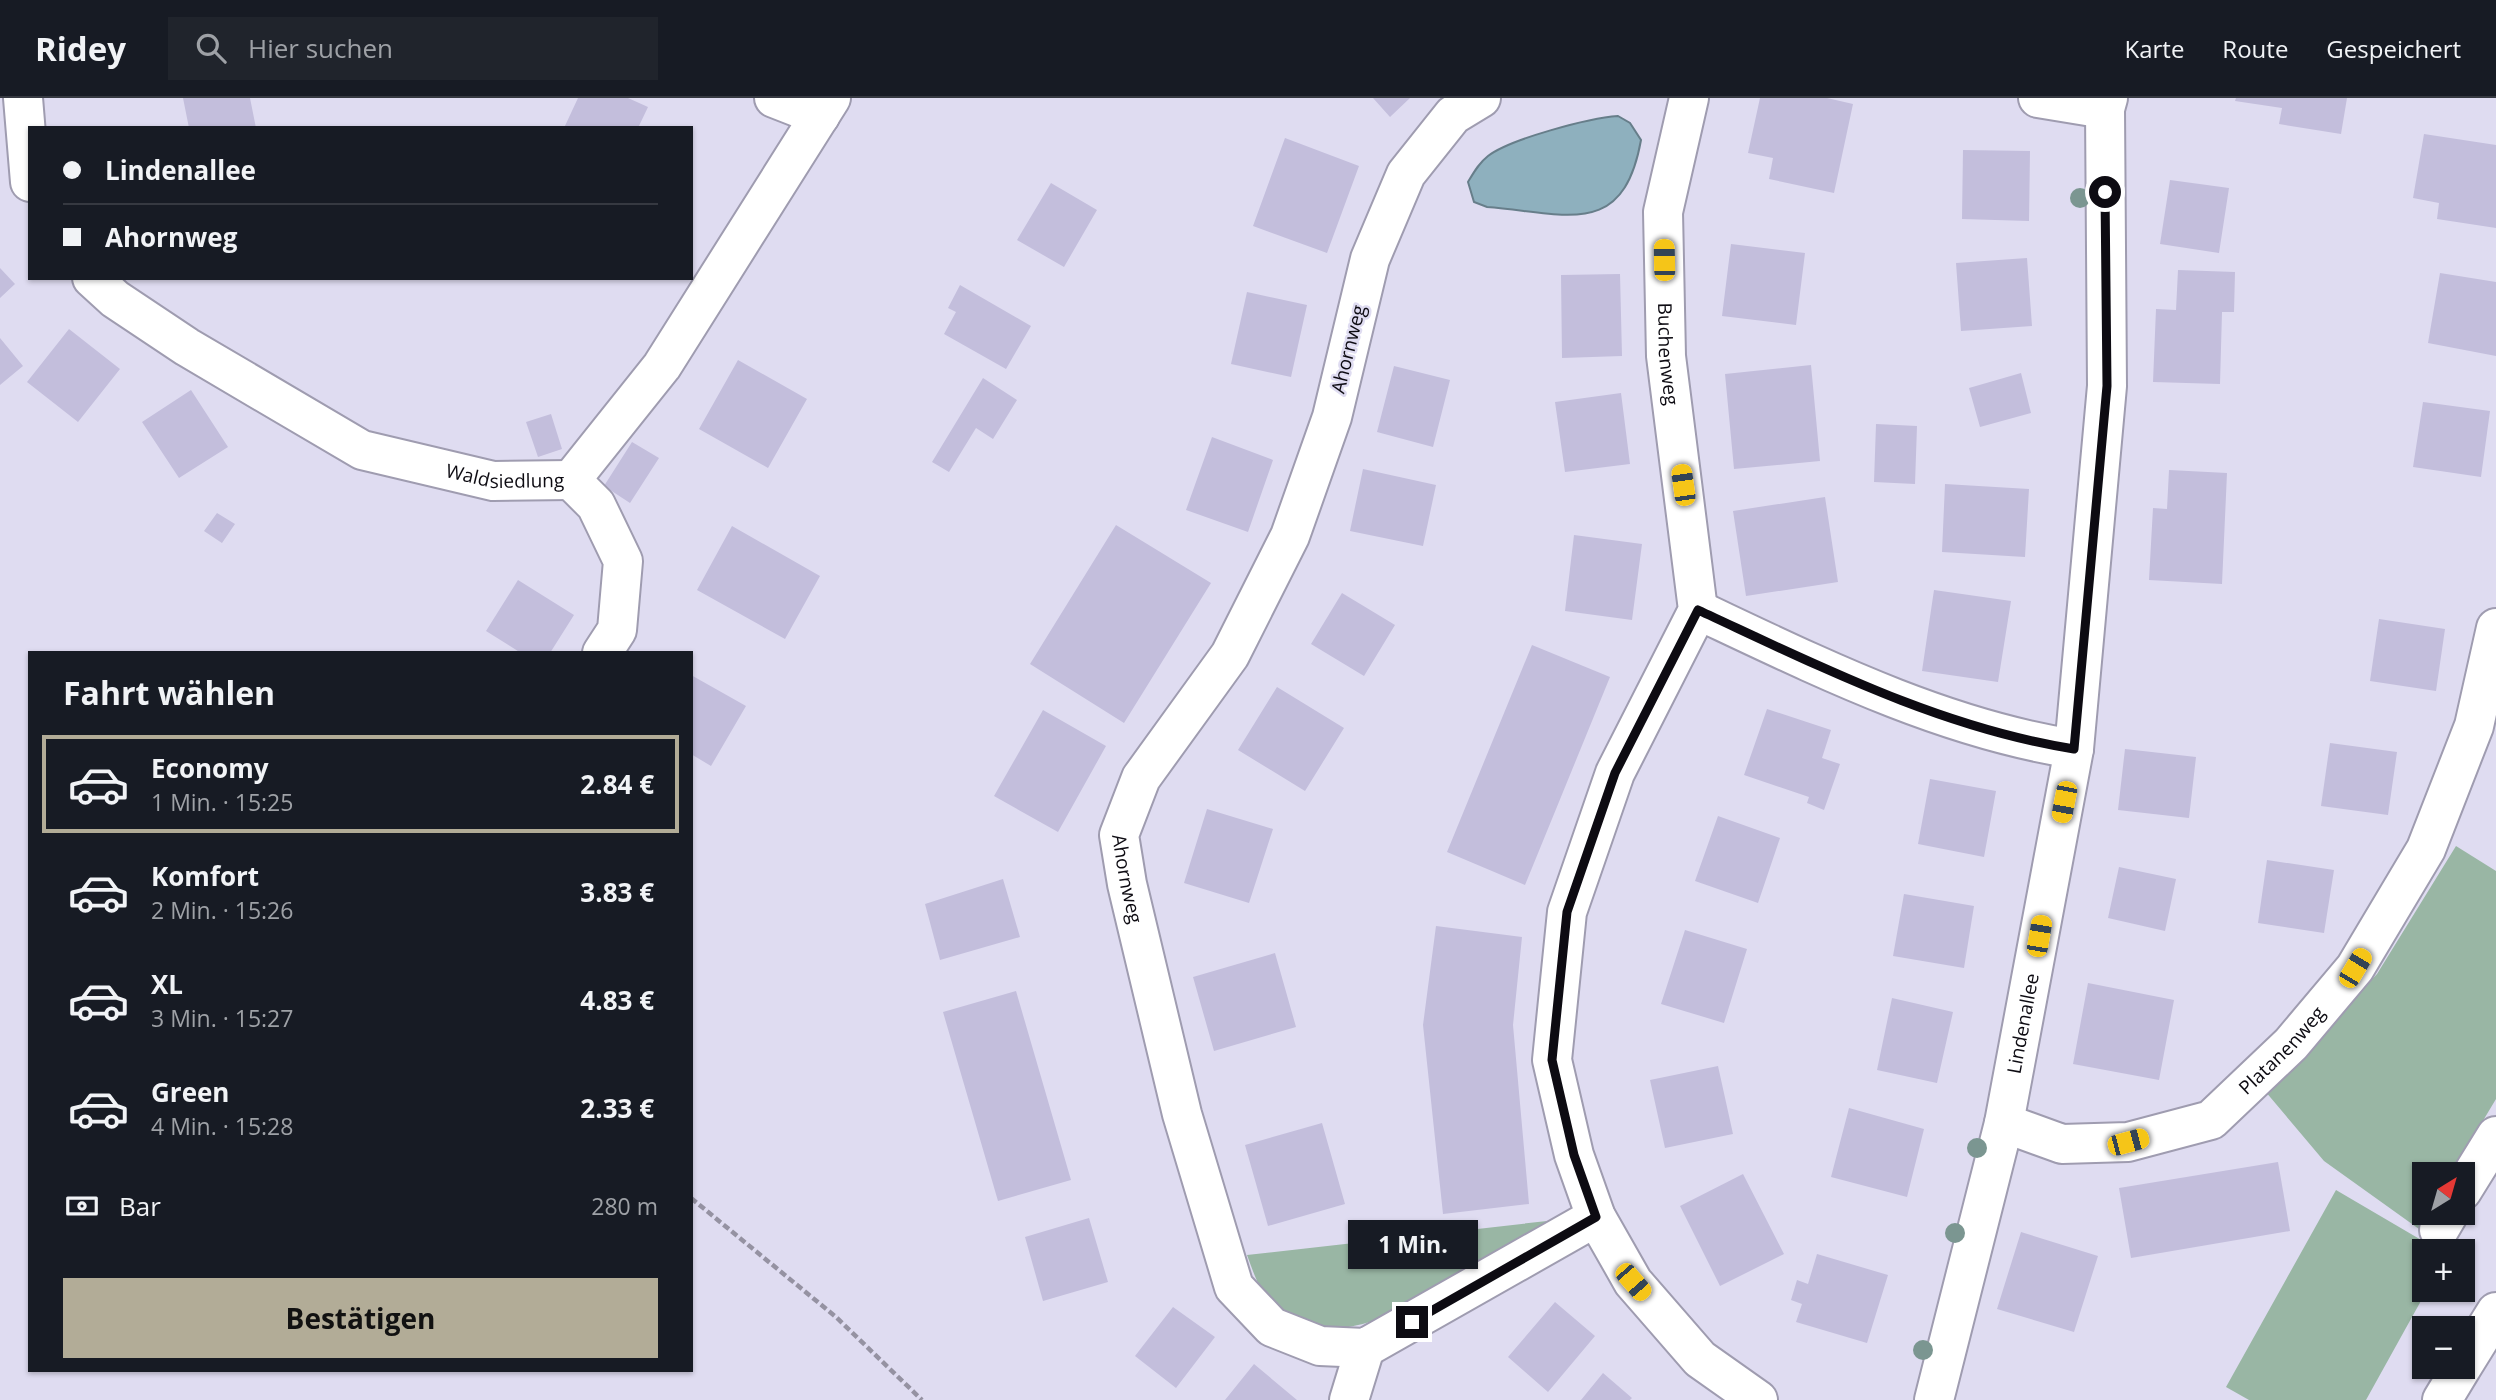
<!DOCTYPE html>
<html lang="de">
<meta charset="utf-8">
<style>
:root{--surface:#171b24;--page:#20242c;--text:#f1f3f6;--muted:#9ea1a6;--line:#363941;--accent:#b2ac97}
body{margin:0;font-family:"Open Sans",sans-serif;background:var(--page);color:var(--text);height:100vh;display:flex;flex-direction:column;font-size:26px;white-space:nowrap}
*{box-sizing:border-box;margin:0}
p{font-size:23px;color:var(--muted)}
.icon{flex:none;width:38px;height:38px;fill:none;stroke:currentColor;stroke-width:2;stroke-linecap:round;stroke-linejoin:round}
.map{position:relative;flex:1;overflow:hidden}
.panel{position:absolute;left:28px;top:553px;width:665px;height:721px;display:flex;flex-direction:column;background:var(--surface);border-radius:0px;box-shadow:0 2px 5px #0004}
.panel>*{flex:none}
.banner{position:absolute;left:28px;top:28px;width:665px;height:154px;border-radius:0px;box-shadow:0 2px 5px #0004;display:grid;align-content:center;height:154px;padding:0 35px;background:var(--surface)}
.needle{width:46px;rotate:37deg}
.controls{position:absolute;left:2412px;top:1064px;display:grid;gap:14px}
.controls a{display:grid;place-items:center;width:63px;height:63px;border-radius:0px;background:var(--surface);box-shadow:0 2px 5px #0004;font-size:35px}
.end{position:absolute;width:32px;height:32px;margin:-16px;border:9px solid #0d0b12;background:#fff;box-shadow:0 0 0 4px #fff}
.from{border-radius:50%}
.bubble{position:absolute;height:49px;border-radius:0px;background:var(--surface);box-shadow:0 2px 5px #0004;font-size:23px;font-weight:700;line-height:49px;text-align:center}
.car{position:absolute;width:21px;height:42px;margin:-21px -10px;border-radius:9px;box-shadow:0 0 5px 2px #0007;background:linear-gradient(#f5c518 24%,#345 0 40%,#f5c518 0 76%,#345 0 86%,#f5c518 0)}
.banner b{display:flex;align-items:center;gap:24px;height:66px;font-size:26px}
.banner b+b{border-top:2px solid var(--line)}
.banner i{width:18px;height:18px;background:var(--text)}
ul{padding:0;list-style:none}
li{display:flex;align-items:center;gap:21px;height:98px;margin:0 14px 10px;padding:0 21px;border:4px solid transparent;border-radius:0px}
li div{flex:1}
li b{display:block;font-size:26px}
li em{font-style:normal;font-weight:700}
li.selected{border-color:var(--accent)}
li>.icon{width:63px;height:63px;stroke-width:1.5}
h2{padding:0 35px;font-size:32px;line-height:84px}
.pay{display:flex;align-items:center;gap:18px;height:77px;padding:0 35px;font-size:26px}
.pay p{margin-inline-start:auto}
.cta{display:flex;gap:14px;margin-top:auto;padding:14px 35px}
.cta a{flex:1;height:80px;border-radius:0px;background:var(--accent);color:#111;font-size:28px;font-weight:700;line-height:80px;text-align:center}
header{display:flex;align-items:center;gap:42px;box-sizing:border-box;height:98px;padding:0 35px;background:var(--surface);border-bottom:2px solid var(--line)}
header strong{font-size:33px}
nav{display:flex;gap:38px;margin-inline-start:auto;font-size:24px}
.search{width:490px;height:63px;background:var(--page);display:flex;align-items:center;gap:18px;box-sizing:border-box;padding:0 24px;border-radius:0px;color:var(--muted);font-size:26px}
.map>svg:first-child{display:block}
</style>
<header>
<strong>Ridey</strong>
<div class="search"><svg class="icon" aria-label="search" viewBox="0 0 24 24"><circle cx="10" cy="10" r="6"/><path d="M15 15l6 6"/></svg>Hier suchen</div>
<nav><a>Karte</a><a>Route</a><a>Gespeichert</a></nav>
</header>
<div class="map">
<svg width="2496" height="1302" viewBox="0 0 2496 1302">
<rect width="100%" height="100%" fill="#dfdcf1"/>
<!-- green -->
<path fill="#99b6a4" d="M2456 748 2496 773V1001L2451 1076H2424V1115H2428L2419 1131 2324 1063 2265 993 2377 876Z
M2336 1092 2440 1153H2424V1192H2427L2366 1302H2249L2226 1289Z
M1547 1123C1488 1164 1368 1255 1294 1225 1267 1214 1256 1182 1247 1157Z"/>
<!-- water -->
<path fill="#8eb0be" stroke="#677e8a" stroke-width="2" d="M1618 18 1630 25 1641 42C1623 142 1566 115 1487 109L1474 104 1468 84C1474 74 1479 65 1488 58 1510 41 1589 20 1618 18Z"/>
<!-- building -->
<path fill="#c3bedc" d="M183 0H250L256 30H189Z
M578 0H628L648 9 638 30H564Z
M1373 0H1410L1390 19Z
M1760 0H1827L1853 6 1834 95 1769 81 1773 60 1748 55Z
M2236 0H2347L2341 36 2279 26 2282 10 2235 3Z
M2424 36 2496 47V130L2437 121 2439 105 2413 100Z
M1285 40 1359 68 1327 155 1253 128Z
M1963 52 2030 53 2029 123 1962 121Z
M2170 82 2229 90 2219 155 2160 146Z
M1051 85 1097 112 1064 169 1017 142Z
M1731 146 1805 155 1796 227 1722 218Z
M2027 160 2032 228 1961 233 1956 165Z
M0 170 15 186 0 200Z
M2178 172 2235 174 2234 214H2222L2220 286 2153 284 2156 211 2176 212Z
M2440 175 2496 184V258L2428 245Z
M1620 176 1622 258 1562 260 1561 177Z
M960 187 1031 228 1006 271 944 236 956 214 948 210Z
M1247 194 1307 207 1291 279 1231 266Z
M69 231 120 271 78 324 27 284Z
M0 240 23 268 0 287Z
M738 262 807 301 768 370 699 331Z
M1811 267 1820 363 1734 371 1725 276Z
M1394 268 1450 282 1433 349 1377 334Z
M2021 275 2031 315 1980 329 1969 290Z
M983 280 1017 302 993 341 976 330 949 374 932 364Z
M191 292 228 349 179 380 142 324Z
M1621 295 1630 366 1565 374 1555 304Z
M2423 304 2490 313 2481 379 2413 369Z
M551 316 562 351 538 359 526 324Z
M1876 326 1917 328 1915 386 1874 384Z
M1212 339 1273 362 1248 434 1186 412Z
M632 344 659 360 630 405 604 388Z
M1363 371 1436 387 1423 448 1350 433Z
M2169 372 2227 375 2222 486 2149 482 2153 410 2167 411Z
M1945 386 2029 391 2025 459 1942 454Z
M1825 399 1838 484 1746 498 1733 413Z
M217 415 235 426 222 445 204 433Z
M1116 427 1211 485 1124 625 1030 566Z
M732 428 820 478 785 541 697 492Z
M1574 437 1642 446 1632 522 1565 513Z
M518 482 574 517 550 555H521L486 533Z
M1934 492 2011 503 1998 584 1922 573Z
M1342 495 1395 527 1364 578 1311 546Z
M2379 521 2445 531 2436 593 2370 583Z
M1532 547 1610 579 1525 787 1447 754Z
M691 577 746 608 711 668 691 656Z
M1277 589 1344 630 1305 693 1238 652Z
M1767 611 1831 632 1822 660 1840 666 1824 712 1807 705 1809 699 1744 677Z
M1043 612 1106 648 1058 734 994 698Z
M2330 645 2397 654 2388 717 2321 708Z
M2125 651 2196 659 2189 720 2118 712Z
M1930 681 1996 693 1984 759 1918 746Z
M1207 711 1273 731 1249 805 1184 785Z
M1718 718 1780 740 1758 805 1695 783Z
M2267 762 2334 772 2324 835 2258 825Z
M2119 769 2176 781 2165 833 2108 820Z
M1003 781 1020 839 940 862 925 806Z
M1904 796 1974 808 1964 870 1893 858Z
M1436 828 1522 839 1513 927 1529 1106 1443 1116 1423 927Z
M1685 832 1747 851 1724 925 1661 906Z
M1275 855 1296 929 1214 953 1193 879Z
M2088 885 2174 902 2159 982 2073 966Z
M1016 893 1071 1082 998 1103 943 914Z
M1892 900 1953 914 1937 985 1877 972Z
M1718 968 1733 1036 1665 1050 1650 982Z
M1849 1010 1924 1031 1907 1099 1831 1079Z
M1322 1025 1345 1106 1268 1128 1245 1047Z
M2278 1064 2290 1133 2131 1160 2119 1090Z
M1743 1076 1784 1156 1720 1188 1680 1108Z
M1089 1120 1108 1184 1043 1203 1025 1139Z
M2021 1134 2098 1158 2074 1234 1997 1211Z
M1817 1156 1888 1177 1867 1245 1796 1224 1802 1206 1791 1202 1797 1182 1808 1186Z
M1555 1204 1595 1238 1548 1294 1508 1259Z
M1173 1209 1215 1239 1176 1290 1135 1258Z
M1254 1266 1297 1302H1225Z
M1603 1275 1632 1300 1630 1302H1581Z"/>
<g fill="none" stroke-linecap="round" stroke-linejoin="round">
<!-- minor casing -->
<g stroke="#9f9cb0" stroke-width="42">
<g id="minor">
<path d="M23 0 30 84"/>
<path d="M774 0 820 18"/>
<path id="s1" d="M1481 0 1453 17 1406 76 1370 161 1332 319 1290 438 1230 557 1141 680 1119 737 1127 786 1182 1016 1234 1189 1272 1229 1320 1248 1365 1250 1596 1119"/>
<path id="s2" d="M1689 0 1663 114 1666 258 1698 512 1615 675 1567 814 1552 962 1574 1057 1596 1119 1633 1184 1700 1261 1758 1302"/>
<path d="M2038 0 2105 11"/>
<path id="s3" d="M92 180 115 201 187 249 362 352 493 383 571 382"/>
<path d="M571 382 662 268 831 0"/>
<path d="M571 382 596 407 623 463 617 532 602 555"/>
<path d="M1698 512C1819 569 1941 630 2074 651"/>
<path id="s4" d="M2004 1025 2062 1046 2128 1044 2211 1022 2291 946 2355 870 2426 751 2474 628 2496 530"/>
<path d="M2462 1093 2496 1038"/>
<path d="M2439 1132 2449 1115"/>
<path d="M1349 1302 1365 1250"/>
<path id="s5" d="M1934 1302 2004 1025 2074 651 2107 288 2105 11 2108 0"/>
</g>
</g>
<!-- secondary casing -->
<g stroke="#9f9cb0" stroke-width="42">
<path id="secondary" d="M2462 1269 2496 1214
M2442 1302 2462 1269"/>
</g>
<!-- path -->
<path stroke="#9592a2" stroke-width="4.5" stroke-dasharray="7 3.5" stroke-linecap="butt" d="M691 1100 836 1219 922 1302"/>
<!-- minor -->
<use href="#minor" stroke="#fff" stroke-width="38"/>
<!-- secondary -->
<use href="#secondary" stroke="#fff" stroke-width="38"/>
</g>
<!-- trees -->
<g fill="#7b9691">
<circle cx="2080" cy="100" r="10"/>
<circle cx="1977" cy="1050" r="10"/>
<circle cx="1955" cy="1135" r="10"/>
<circle cx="1923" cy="1252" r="10"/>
</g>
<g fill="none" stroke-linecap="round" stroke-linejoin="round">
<!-- route -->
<path stroke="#0d0b12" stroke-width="9" d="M1412 1224 1596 1119 1574 1057 1552 962 1567 814 1615 675 1698 512C1819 568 1941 630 2074 651L2107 288 2105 94"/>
</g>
<g text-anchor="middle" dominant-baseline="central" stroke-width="5" stroke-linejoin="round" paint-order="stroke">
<!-- street labels -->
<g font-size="19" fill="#0d0b12" stroke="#dfdcf1">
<text transform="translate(1348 251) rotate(-76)">Ahornweg</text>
<text stroke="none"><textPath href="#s2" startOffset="259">Buchenweg</textPath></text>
<text stroke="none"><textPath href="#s3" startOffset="467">Waldsiedlung</textPath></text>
<text stroke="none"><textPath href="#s1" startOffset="880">Ahornweg</textPath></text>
<text stroke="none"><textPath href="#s5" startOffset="387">Lindenallee</textPath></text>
<text stroke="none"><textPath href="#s4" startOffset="313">Platanenweg</textPath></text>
</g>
</g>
</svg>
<div class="controls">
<a><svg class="needle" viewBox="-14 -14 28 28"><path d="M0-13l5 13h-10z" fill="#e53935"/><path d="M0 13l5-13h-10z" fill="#9ea1a6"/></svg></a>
<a>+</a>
<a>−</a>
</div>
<i class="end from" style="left:2105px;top:94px"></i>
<i class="end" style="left:1412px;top:1224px"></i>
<div class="bubble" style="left:1348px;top:1122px;width:130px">1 Min.</div>
<i class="car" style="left:1664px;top:162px;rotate:359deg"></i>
<i class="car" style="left:1683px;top:387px;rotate:352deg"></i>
<i class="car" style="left:2064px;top:704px;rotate:191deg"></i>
<i class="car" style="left:2039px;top:838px;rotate:10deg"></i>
<i class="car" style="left:2355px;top:870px;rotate:31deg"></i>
<i class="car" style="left:2128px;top:1044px;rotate:75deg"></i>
<i class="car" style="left:1633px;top:1184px;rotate:139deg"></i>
<div class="banner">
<b><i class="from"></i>Lindenallee</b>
<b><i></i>Ahornweg</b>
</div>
<section class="panel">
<h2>Fahrt wählen</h2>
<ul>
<li class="selected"><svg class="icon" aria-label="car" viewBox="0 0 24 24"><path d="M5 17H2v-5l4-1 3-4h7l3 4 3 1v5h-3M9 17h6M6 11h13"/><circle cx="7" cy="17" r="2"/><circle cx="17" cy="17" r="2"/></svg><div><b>Economy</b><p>1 Min. · 15:25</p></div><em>2.84 €</em></li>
<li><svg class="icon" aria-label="car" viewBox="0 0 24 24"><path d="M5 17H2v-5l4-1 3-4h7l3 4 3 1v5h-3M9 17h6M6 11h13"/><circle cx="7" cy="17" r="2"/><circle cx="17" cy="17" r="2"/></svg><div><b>Komfort</b><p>2 Min. · 15:26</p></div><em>3.83 €</em></li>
<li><svg class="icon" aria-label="car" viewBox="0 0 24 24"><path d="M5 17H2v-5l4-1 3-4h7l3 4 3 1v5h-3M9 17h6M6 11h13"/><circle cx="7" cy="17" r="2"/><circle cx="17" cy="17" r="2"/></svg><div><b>XL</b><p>3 Min. · 15:27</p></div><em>4.83 €</em></li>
<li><svg class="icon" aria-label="car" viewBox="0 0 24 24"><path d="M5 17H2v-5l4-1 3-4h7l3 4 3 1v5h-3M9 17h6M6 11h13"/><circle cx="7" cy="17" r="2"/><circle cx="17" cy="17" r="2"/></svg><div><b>Green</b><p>4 Min. · 15:28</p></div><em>2.33 €</em></li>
</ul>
<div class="pay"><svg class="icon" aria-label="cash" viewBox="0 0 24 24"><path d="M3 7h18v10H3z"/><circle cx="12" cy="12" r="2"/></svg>Bar<p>280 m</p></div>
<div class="cta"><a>Bestätigen</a></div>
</section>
</div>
